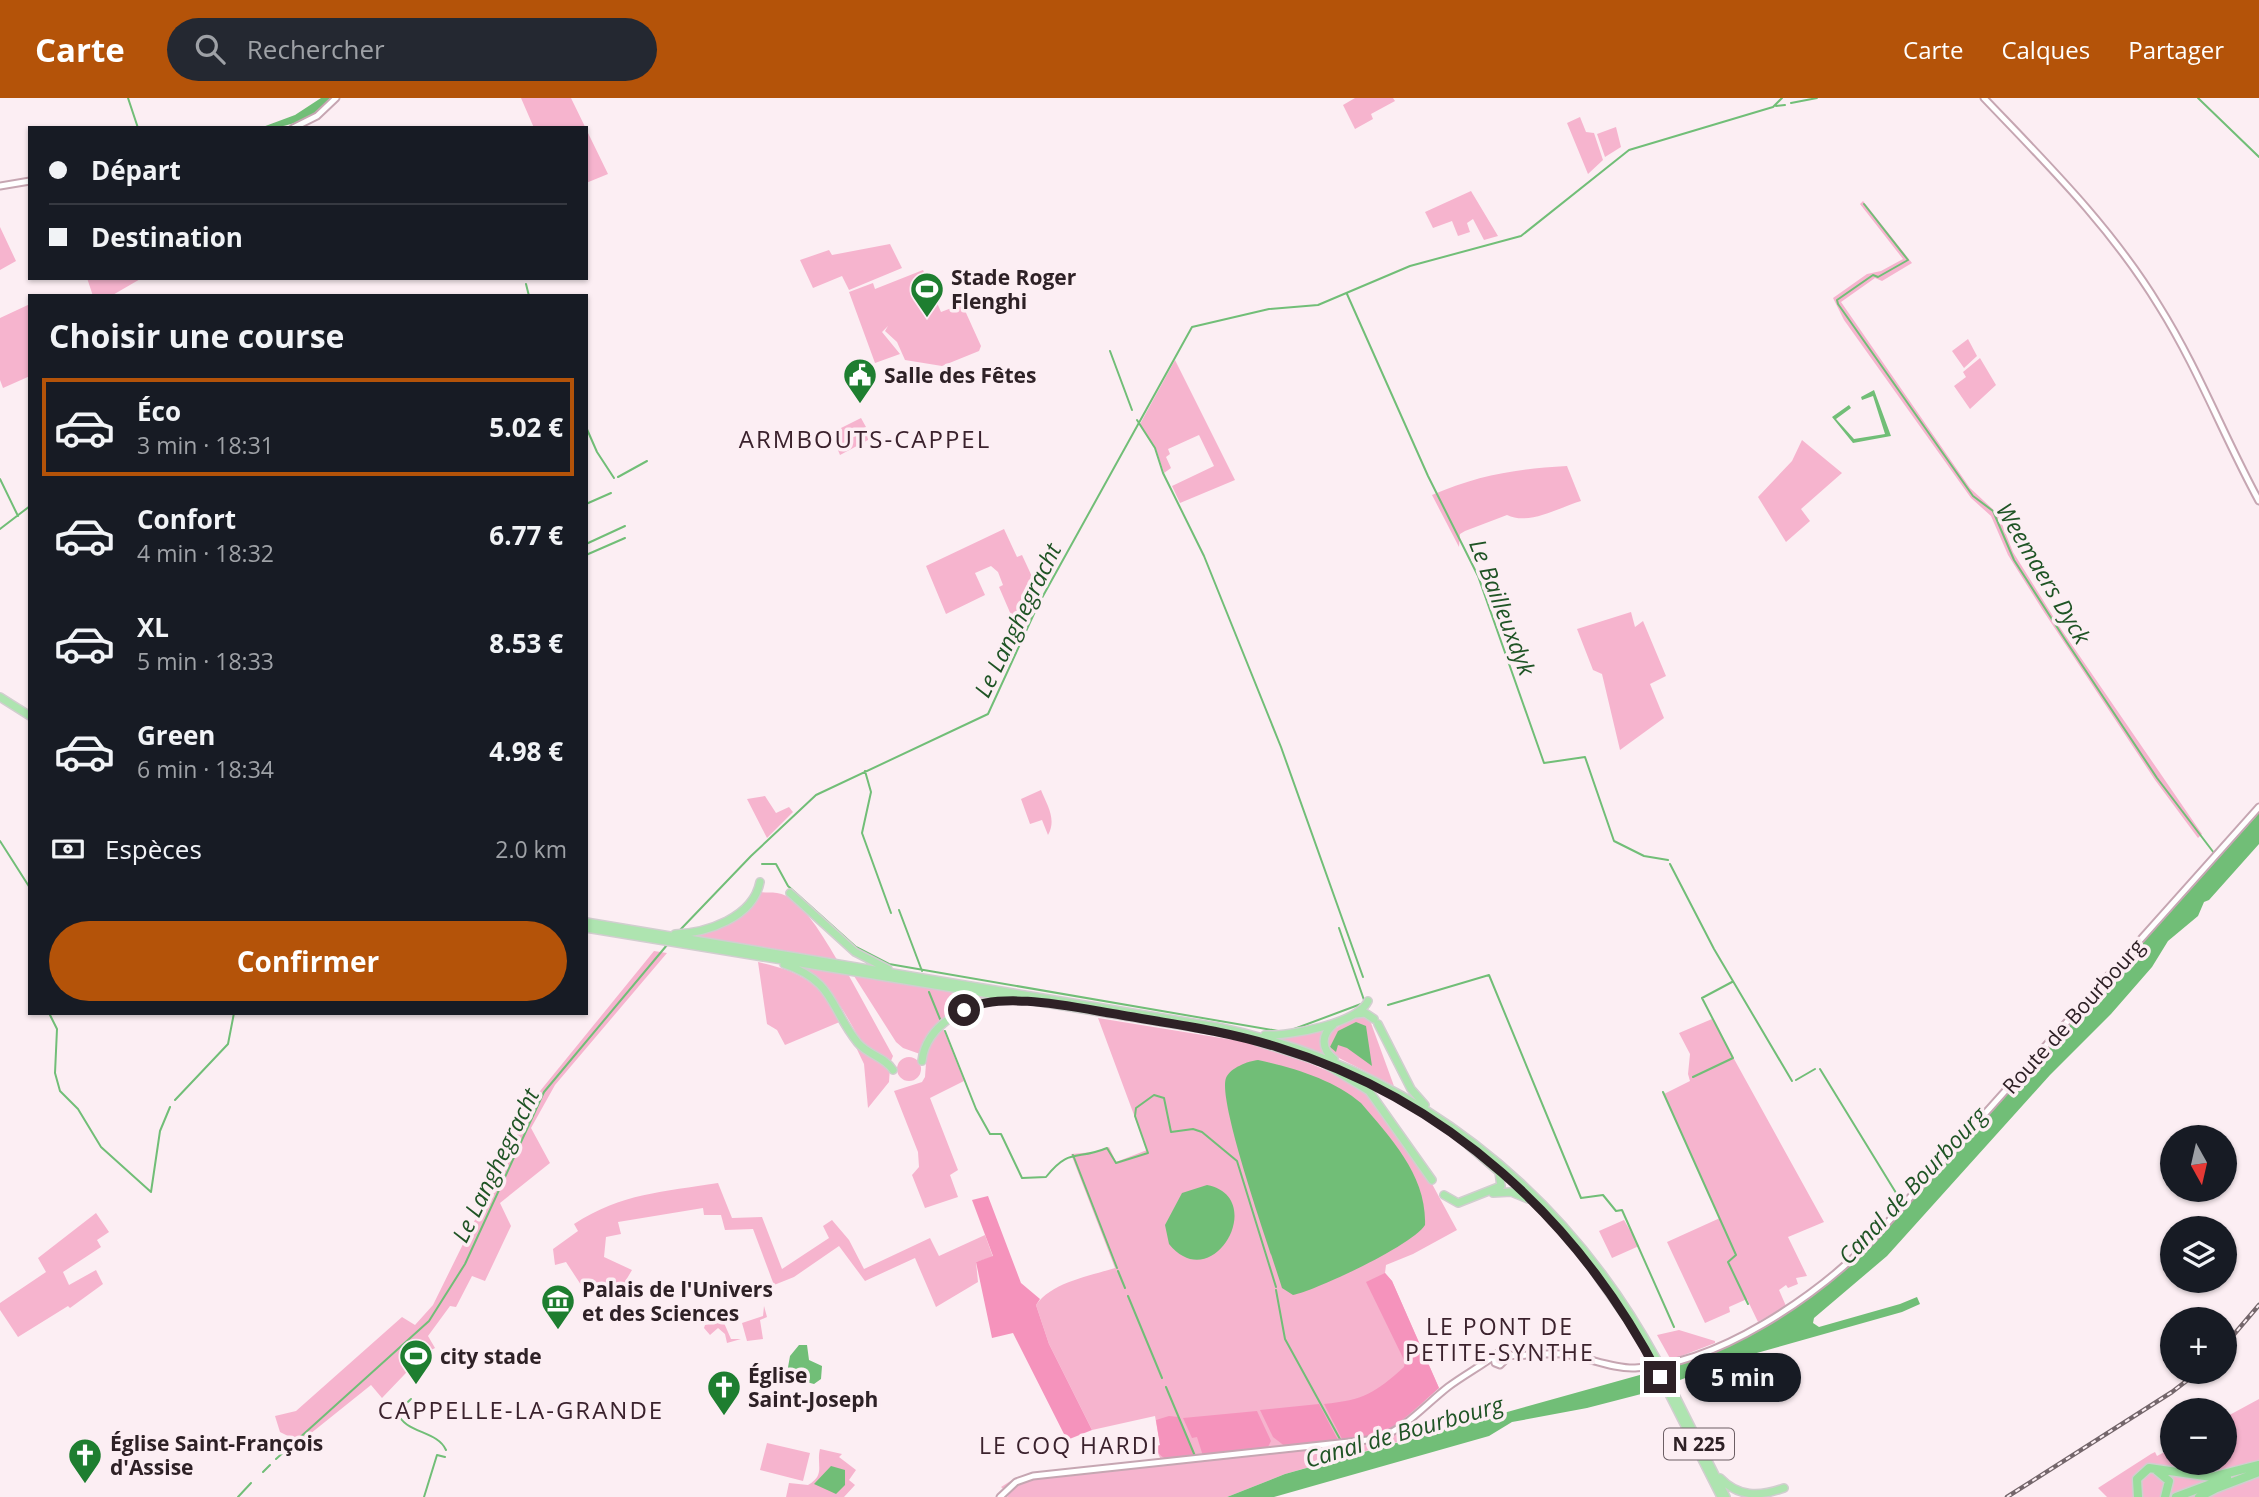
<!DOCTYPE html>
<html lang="fr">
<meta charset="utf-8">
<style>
:root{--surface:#171b24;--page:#242831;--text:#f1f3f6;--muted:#9ea1a6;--line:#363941;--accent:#b45309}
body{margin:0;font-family:"Open Sans",sans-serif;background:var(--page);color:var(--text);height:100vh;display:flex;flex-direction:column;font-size:26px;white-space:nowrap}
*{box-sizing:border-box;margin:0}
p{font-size:23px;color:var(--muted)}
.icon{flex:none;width:38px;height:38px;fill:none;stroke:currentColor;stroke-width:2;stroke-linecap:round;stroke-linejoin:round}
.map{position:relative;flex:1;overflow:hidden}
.drawer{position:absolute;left:28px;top:196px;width:560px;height:721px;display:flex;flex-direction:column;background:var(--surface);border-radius:0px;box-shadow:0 2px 5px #0004}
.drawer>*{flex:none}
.banner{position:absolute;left:28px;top:28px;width:560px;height:154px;border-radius:0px;box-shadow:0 2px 5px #0004;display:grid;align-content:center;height:154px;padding:0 21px;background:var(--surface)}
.needle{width:46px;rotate:172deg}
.fabs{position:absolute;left:2160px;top:1027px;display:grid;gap:14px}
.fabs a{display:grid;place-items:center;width:77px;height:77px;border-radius:50%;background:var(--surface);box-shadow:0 2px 5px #0004;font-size:35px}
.end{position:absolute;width:32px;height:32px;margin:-16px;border:9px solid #2e2126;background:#fff;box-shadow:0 0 0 4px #fff}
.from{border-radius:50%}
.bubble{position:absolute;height:49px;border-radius:24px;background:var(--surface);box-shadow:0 2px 5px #0004;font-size:23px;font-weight:700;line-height:49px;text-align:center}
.banner b{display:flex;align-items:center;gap:24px;height:66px;font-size:26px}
.banner b+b{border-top:2px solid var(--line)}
.banner i{width:18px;height:18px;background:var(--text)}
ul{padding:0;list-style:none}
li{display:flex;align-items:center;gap:21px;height:98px;margin:0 14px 10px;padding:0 7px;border:4px solid transparent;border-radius:0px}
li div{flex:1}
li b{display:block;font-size:26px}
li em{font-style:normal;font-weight:700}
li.active{border-color:var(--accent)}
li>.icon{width:63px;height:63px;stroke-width:1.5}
h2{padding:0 21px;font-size:32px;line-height:84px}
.pay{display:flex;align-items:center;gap:18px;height:77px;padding:0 21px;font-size:26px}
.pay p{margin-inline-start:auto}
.action{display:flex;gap:14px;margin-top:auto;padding:14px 21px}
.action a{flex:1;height:80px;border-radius:42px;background:var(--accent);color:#fff;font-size:28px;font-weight:700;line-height:80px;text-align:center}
header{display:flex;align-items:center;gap:42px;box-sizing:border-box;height:98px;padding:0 35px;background:var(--accent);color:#fff}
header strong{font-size:33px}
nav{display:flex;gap:38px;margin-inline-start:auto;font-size:24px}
.search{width:490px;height:63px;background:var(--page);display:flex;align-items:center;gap:18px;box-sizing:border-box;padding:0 24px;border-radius:38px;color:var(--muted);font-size:26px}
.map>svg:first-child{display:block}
</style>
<header>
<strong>Carte</strong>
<div class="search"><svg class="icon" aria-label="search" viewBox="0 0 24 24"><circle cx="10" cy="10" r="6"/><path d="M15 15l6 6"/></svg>Rechercher</div>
<nav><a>Carte</a><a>Calques</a><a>Partager</a></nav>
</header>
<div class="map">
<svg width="2259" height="1399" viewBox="0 0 2259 1399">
<rect width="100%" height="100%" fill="#fceef3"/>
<!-- green -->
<path fill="#f6b4ce" d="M521 0H571L608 76 586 85V30H534Z
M1355 0H1393L1395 3 1371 16 1373 21 1355 31 1343 7Z
M1580 19 1586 34 1594 35 1603 62 1588 76 1567 25Z
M1616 29 1621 49 1605 59 1597 36Z
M1471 93 1498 138 1484 142 1473 121 1467 125 1470 134 1458 138 1452 123 1433 130 1425 114Z
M1863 103 1912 165 1882 183 1875 180 1841 204 1970 390 1998 416 2013 454 2061 531 2202 736 2198 740 2155 682 2042 511 2008 457 1991 418 1971 400 1844 222 1833 200 1867 176 1881 173 1903 161 1860 106Z
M0 129 16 163 0 172Z
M890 146 902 170 849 192 842 178 813 190 800 162 829 152 832 157Z
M923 172 941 214 962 206 981 248 979 253 942 268 905 262 897 244 885 233 888 228 882 234 900 256 875 265 849 194 873 185 875 191Z
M87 180H142L111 198H93Z
M30 206V278L3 290 0 282V220Z
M1968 241 1977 258 1964 270 1952 253Z
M1980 260 1996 287 1970 311 1954 288 1966 279 1963 274Z
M1175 262 1235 382 1180 405 1172 388 1214 368 1199 337 1168 351 1170 356 1166 359 1171 370 1164 375 1156 351 1140 326Z
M861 320 866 329 849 337 851 340 868 333V342L840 357 831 335Z
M1802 342 1842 375 1801 411 1810 423 1786 444 1758 399 1792 363Z
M1567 368 1581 403C1560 409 1529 428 1507 417L1465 433 1460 436 1459 449 1432 397C1479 377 1516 371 1567 368Z
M1004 431 1017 459 1022 457 1041 498 1021 540 999 489 1003 487 998 474 991 468 975 475 985 497 946 516 926 468Z
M1631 514 1635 529 1643 523 1666 578 1650 586 1664 620 1620 652 1602 576 1593 572 1577 531Z
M1041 692C1047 707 1057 721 1048 737L1042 722 1030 726 1021 701Z
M765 698 776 715 789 709 793 714 767 740 747 701Z
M761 794C767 795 771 794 777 795 801 797 826 844 838 863L686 838C716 830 742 820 761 794Z
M654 853 667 855 555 987 531 1030 550 1065 500 1105 511 1128 485 1183 472 1178 456 1209 450 1208 428 1238 435 1250 425 1255 382 1300 371 1287 300 1344 280 1334 275 1318 296 1313 402 1219 415 1227 433 1207 536 998Z
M758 864C803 874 818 884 842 923L785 947 777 932 767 926Z
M795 867 848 876 893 958 891 963C854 944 861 939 840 908 828 890 812 879 795 867Z
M854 878 996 900 959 912 920 956 903 950 896 944Z
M1356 919H1368L1371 925 1394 988 1333 957C1317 937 1340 927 1356 919Z
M1098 920 1246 944 1285 955 1354 984 1368 997 1431 1084 1457 1132 1413 1156 1386 1167 1385 1175 1392 1183 1439 1290 1397 1328 1401 1343 1285 1376 1227 1399H1007L1009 1396 1001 1389 1017 1379 1049 1373 1052 1379 1163 1366 1155 1349 1160 1347 1155 1318 1092 1332 1049 1246 1036 1207C1052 1184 1090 1178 1115 1170L1071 1056 1094 1054 1109 1049 1116 1064 1147 1052Z
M1712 921 1824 1124 1788 1139 1807 1178 1796 1180 1798 1186 1788 1190 1786 1187 1779 1192 1786 1208 1758 1224 1747 1201 1729 1209 1730 1214 1705 1225 1667 1144 1720 1120 1664 996 1690 983 1688 976 1690 956 1679 935Z
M1328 928 1326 957 1273 939 1302 937Z
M943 930 964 983 930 1000 958 1072 950 1077 958 1099 925 1110 912 1077 919 1069 918 1054 894 993 922 984 925 979 927 951Z
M854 945 890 970 889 984 868 1010 864 966Z
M897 971a12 12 0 1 1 24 0a12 12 0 1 1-24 0Z
M718 1085 732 1120 762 1119 782 1171 829 1140 823 1128 832 1122 849 1142 864 1171 930 1140 939 1158 985 1137 993 1159 976 1164 978 1184 936 1209 915 1160 865 1183 839 1148 794 1179 774 1187 753 1131 725 1132 721 1117H704L703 1110 618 1124 621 1136 606 1139 604 1159 632 1172 619 1194 603 1200 588 1184 583 1190 566 1164 555 1167 553 1151 578 1133 574 1126C622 1095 663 1094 718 1085Z
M96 1115 109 1134 97 1142 101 1149 63 1174 69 1187 96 1172 103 1186 70 1210 68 1208 18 1239 0 1212V1205L46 1174 38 1160Z
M1624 1122 1639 1148 1612 1160 1599 1133Z
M764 1208 767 1219 760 1222 763 1241 747 1243 742 1225 763 1218Z
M728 1213 721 1218 731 1241H741L727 1245 725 1236 718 1230 710 1237 704 1230 705 1227 719 1225 715 1214Z
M1679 1232 1715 1243V1245L1671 1262 1657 1237Z
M2259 1301V1399H2107L2098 1390 2151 1356 2155 1354 2157 1358 2172 1350V1365H2224V1320Z
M767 1345 810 1355 803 1383 760 1372Z
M820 1351 842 1356 839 1359 856 1372 849 1382 855 1387 844 1399H786L789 1385 808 1387C826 1377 816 1367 820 1351Z"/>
<!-- forest -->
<path fill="#f593bc" d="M988 1098 1021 1185 1040 1201 1036 1207 1049 1246 1092 1332 1067 1342 1013 1235 992 1240 976 1164 993 1158 972 1102Z
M1385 1175 1392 1183 1439 1290C1412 1313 1381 1349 1342 1341L1324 1306C1364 1302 1375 1295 1404 1269L1405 1264 1366 1184Z
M1319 1306 1338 1342 1286 1349 1273 1339 1260 1312Z
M1257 1313 1271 1343 1267 1351 1203 1358 1197 1339 1192 1340 1183 1320Z
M1169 1318 1179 1319 1196 1359C1179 1361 1163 1368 1155 1349L1160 1347 1156 1322Z"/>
<!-- water -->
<path fill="#71be77" d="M321 0H330C312 23 287 30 260 30L295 17Z
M1874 292 1891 338 1853 345 1832 319 1849 307 1851 310 1836 321 1854 341 1885 336 1873 298 1862 302 1861 299Z
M2259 715V746L2209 802 2204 804 2198 818 2168 843 2152 869 2111 916 2050 977 1887 1158 1814 1220 1813 1225 1819 1229 1900 1206 1917 1199 1920 1206 1902 1214 1739 1260 1645 1295 1587 1310 1512 1324 1489 1338 1274 1399H1227L1285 1376 1672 1268 1763 1228 1800 1206 1874 1144Z
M1356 924 1366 928 1372 968 1347 950 1338 947 1336 954 1330 949 1338 933Z
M1258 962C1292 969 1335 982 1361 1005 1391 1040 1427 1078 1425 1127 1413 1147 1317 1192 1293 1197L1282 1190C1272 1157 1217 1004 1226 980 1230 970 1248 963 1258 962Z
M1207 1087C1269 1099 1213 1200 1169 1146L1165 1127 1182 1095Z
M799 1247H807L809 1262 822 1268 821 1281 814 1286 799 1282 787 1275 790 1258Z
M831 1368 845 1372V1387L836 1396 814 1386Z"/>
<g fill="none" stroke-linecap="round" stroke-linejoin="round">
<!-- stream -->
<path stroke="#71be77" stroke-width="2" d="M128 0 138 30
M2198 0 2259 59
M1791 5 1817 0
M1776 8 1785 7
M1864 106 1908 162 1878 179 1873 177 1837 202 1838 206 1973 398 1993 413 2014 462 2066 543 2157 680 2214 755
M526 186 529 198
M1347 196 1428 378 1478 478 1544 665 1585 659 1614 743 1644 758 1668 762
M1110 253 1132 312
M1137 322 1155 350 1163 375 1204 458 1281 649 1363 879
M586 329 597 354 614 380
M618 379 647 363
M0 381 18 418
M586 406 611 395
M0 431 30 408
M586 446 625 428
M586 457 625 440
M865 673 871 694 862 735 891 815
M0 743 30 790
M762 766H776L788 788 856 849 889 866 1278 933
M1670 766 1714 851 1792 983
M899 812 922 873
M1339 830 1364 902
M680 832 751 758 816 697 988 616 1038 507 1192 229 1269 211 1318 207 1410 168 1521 138 1629 52 1773 9 1782 0
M929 894 940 921
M1388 907 1489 877 1581 1100 1603 1097 1616 1113 1622 1112 1674 1229
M49 915 57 931 55 975 60 993 78 1011 101 1049 151 1094 160 1033 170 1009
M1294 931 1361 906
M945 933 976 1011 990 1036H1001L1022 1080 1046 1079C1070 1049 1076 1063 1107 1050L1116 1065 1148 1055 1135 1018 1136 1010 1154 997 1164 1000 1171 1034 1193 1031 1202 1034 1237 1063 1276 1189
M1820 971 1901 1103
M1693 979 1733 960 1702 900 1732 884
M1796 982 1815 971
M1663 994 1736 1157 1728 1164 1748 1206
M175 1002 228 946 234 915
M1073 1057 1117 1170
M1118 1173 1125 1190
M1276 1192 1285 1241 1341 1343
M1128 1198 1162 1280
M1166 1289 1195 1358
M411 1301 397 1314C405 1336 437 1332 446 1352
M1344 1348 1349 1360
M276 1361 429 1223 465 1166 544 994 667 847
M263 1374 270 1367
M238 1399 251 1385
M424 1399 437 1357 445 1359"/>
<!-- secondary casing -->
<g stroke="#c6a6b2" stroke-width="9">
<path id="secondary" d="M1984 0C2047 66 2111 129 2159 208 2198 270 2224 339 2259 403
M293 30 317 18 336 0
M0 88 30 83
M1494 1259 1495 1265 1500 1267 1505 1262 1503 1257
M1000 1399 1016 1384 1033 1378 1377 1341C1405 1331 1425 1307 1448 1289 1464 1277 1483 1267 1498 1255 1517 1261 1541 1254 1562 1256 1586 1258 1611 1271 1635 1270 1718 1267 1816 1198 1872 1142L2259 709"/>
</g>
<!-- trunk casing -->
<g stroke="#d1cecf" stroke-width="10">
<path id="trunk" d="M0 599 30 618
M790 795 855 854 888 871
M586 824 1217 929C1410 968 1564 1091 1657 1262
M586 830 1204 931
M675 836C706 835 753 820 760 784
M784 866C835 883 830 911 858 945 868 957 885 959 893 972
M1356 916 1365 915 1374 921
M1378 926 1411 991 1425 1007
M1333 927C1321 937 1321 951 1334 961
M1265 937C1289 938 1357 926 1368 903
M1256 943 1318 963
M922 963C926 926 971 902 1005 902
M1322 964 1369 993 1432 1082
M1435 1022 1474 1050
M1518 1086 1577 1149 1633 1229
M1493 1095 1511 1094 1528 1101
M1444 1097 1458 1105 1501 1088 1499 1074 1469 1048
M1639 1239 1652 1263
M1673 1293 1726 1399
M1668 1294 1721 1399
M1720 1380C1738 1399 1759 1399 1784 1390"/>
</g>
<!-- motorway casing -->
<g stroke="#d1cecf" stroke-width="11">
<path id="motorway" d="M2156 1372 2169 1383 2165 1399
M2209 1393 2259 1374
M2138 1399 2137 1381 2149 1370 2212 1379 2259 1367
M2176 1399 2227 1380
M2199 1399 2215 1391"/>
</g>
<!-- secondary -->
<use href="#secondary" stroke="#fff" stroke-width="5"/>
<!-- trunk -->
<use href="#trunk" stroke="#aee4b0" stroke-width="7"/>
<!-- motorway -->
<use href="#motorway" stroke="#99dd9d" stroke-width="8"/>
<!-- rail casing -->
<g stroke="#74666b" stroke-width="4.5">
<path id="rail" d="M2224 1248 2259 1207
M2007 1399 2172 1294 2198 1274"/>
</g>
<!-- rail -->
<use href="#rail" stroke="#fceef3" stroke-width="2" stroke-dasharray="5" stroke-linecap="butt"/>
<!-- trunk-bridge casing -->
<g stroke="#d1cecf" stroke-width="10" stroke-linecap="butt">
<path id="trunk-bridge" d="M1657 1262 1673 1293
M1652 1263 1668 1294"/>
</g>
<!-- trunk-bridge -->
<use href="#trunk-bridge" stroke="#aee4b0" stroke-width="7"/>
</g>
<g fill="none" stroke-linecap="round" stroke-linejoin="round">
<!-- route -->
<path stroke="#2e2126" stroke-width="9" d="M964 912C1003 892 1077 910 1121 917 1173 926 1226 933 1277 949 1447 1001 1579 1122 1660 1279"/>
</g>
<!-- icons -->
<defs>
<g id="stadium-pin" transform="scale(1.75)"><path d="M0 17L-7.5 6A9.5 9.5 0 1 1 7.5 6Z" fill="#1e7e30" stroke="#fceef3"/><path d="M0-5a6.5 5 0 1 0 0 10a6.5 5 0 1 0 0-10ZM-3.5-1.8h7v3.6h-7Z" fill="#fff"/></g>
<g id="civic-pin" transform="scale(1.75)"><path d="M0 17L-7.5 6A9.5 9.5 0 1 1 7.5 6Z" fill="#1e7e30" stroke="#fceef3"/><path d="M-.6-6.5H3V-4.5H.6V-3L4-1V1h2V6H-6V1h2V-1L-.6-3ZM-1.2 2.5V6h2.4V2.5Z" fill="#fff"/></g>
<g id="museum-pin" transform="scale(1.75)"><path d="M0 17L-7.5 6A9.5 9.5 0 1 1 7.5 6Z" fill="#1e7e30" stroke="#fceef3"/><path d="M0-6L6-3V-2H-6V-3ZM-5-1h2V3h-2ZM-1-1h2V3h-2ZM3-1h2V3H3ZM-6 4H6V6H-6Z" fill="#fff"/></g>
<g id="church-pin" transform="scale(1.75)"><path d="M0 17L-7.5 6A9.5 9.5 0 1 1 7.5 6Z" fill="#1e7e30" stroke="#fceef3"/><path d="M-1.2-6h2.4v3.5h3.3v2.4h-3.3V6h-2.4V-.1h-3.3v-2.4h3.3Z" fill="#fff"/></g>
</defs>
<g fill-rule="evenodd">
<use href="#stadium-pin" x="927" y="191"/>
<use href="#civic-pin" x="860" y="277"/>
<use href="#museum-pin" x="558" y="1203"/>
<use href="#stadium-pin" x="416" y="1258"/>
<use href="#church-pin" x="724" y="1289"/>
<use href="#church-pin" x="85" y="1357"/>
</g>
<g text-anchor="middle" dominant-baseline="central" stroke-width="7" stroke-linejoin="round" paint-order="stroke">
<!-- shield labels -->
<rect fill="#fceef3" stroke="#6c5e64" stroke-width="2" x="1664" y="1330.5" width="70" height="31" rx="5"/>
<g font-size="19" font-weight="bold" fill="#2e2126">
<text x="1699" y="1346">N 225</text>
</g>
<!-- poi labels -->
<g font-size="21" font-weight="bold" fill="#2e2126" stroke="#fceef3" text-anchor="start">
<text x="951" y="179">Stade Roger<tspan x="951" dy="24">Flenghi</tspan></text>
<text x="884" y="277">Salle des Fêtes</text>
<text x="582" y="1191">Palais de l'Univers<tspan x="582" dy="24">et des Sciences</tspan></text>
<text x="440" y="1258">city stade</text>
<text x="748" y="1277">Église<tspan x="748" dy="24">Saint-Joseph</tspan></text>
<text x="110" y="1345">Église Saint-François<tspan x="110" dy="24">d'Assise</tspan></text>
</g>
<!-- street labels -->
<g font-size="21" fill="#2e2126" stroke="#fceef3">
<text transform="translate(2073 918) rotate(-48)">Route de Bourbourg</text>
</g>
<!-- water labels -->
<g font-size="23" font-style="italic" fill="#1f5425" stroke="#fceef3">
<text transform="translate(2044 475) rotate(59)">Weemaers Dyck</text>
<text transform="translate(1503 509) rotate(69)">Le Bailleuxdyk</text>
<text transform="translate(1017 522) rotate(-64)">Le Langhegracht</text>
<text transform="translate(495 1067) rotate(-64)">Le Langhegracht</text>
<text transform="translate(1912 1087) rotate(-47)">Canal de Bourbourg</text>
<text transform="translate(1404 1333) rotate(-16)">Canal de Bourbourg</text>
</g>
<!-- neighbourhood labels -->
<g font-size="23" letter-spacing="2" fill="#3b222d" stroke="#fceef3">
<text x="1500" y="1228">LE PONT DE<tspan x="1500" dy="26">PETITE-SYNTHE</tspan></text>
<text x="1069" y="1347">LE COQ HARDI</text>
</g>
<!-- quarter labels -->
<g font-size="24" letter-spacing="2" fill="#3b222d" stroke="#fceef3">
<text x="865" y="340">ARMBOUTS-CAPPEL</text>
<text x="521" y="1311">CAPPELLE-LA-GRANDE</text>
</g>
</g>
</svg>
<div class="fabs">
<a><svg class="needle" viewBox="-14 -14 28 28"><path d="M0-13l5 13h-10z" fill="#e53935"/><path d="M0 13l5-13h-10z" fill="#9ea1a6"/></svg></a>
<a><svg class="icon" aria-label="layers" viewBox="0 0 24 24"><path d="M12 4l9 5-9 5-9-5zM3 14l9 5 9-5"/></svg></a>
<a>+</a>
<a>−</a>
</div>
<i class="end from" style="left:964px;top:912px"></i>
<i class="end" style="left:1660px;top:1279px"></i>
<div class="bubble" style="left:1685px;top:1255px;width:116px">5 min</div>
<div class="banner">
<b><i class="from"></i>Départ</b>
<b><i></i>Destination</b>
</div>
<section class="drawer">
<h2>Choisir une course</h2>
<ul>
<li class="active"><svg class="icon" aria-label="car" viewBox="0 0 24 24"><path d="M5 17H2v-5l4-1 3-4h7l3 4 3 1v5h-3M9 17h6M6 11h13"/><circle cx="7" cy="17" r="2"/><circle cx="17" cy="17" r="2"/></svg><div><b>Éco</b><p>3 min · 18:31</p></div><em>5.02 €</em></li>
<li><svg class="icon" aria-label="car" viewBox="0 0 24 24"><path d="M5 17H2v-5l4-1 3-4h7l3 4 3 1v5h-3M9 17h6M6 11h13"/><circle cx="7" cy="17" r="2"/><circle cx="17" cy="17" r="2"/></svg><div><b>Confort</b><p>4 min · 18:32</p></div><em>6.77 €</em></li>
<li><svg class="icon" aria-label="car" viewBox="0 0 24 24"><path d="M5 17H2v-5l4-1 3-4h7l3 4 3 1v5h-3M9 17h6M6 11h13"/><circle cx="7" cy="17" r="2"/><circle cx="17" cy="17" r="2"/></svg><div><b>XL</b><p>5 min · 18:33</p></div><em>8.53 €</em></li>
<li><svg class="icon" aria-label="car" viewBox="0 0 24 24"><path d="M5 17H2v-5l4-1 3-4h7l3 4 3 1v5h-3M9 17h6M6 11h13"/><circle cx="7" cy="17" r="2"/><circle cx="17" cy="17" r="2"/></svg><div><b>Green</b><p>6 min · 18:34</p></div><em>4.98 €</em></li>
</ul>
<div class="pay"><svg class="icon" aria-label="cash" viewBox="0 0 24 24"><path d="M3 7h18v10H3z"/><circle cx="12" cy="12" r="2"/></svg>Espèces<p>2.0 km</p></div>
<div class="action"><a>Confirmer</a></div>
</section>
</div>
